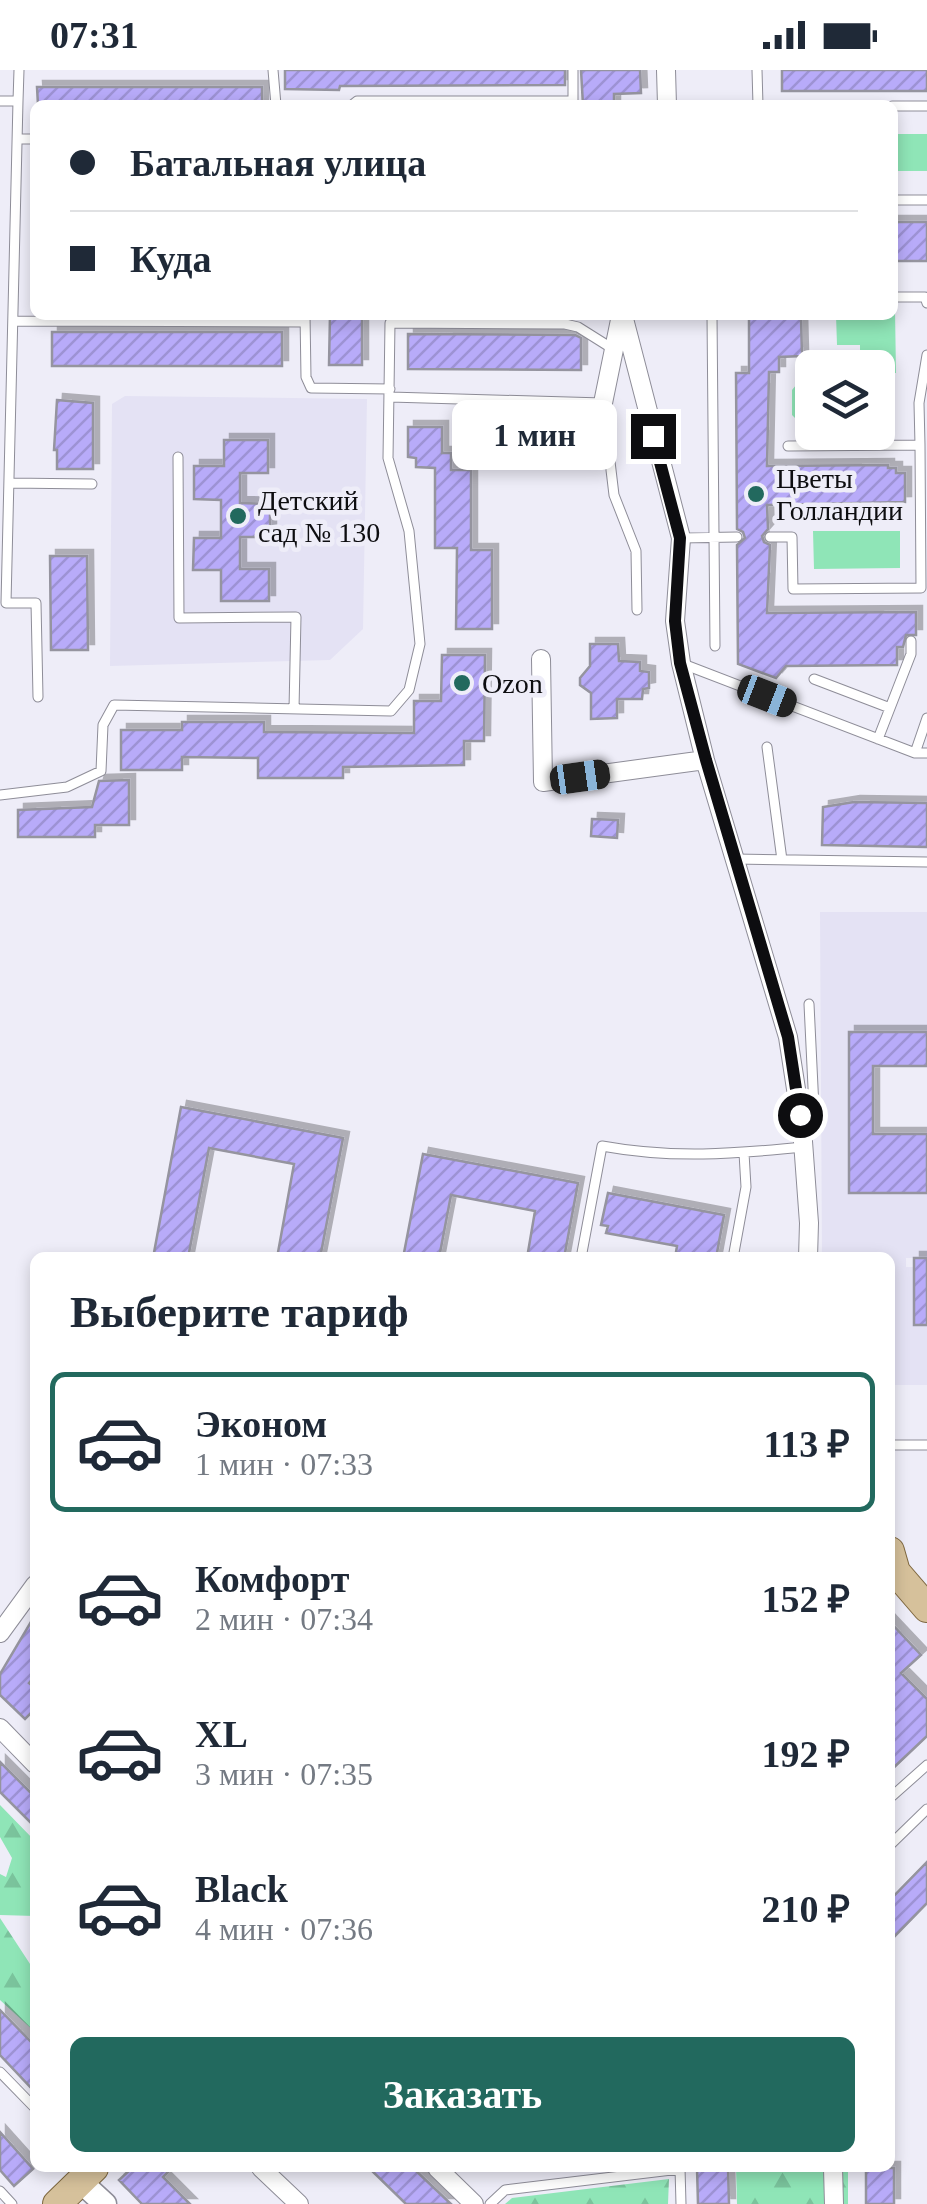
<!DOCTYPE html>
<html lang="ru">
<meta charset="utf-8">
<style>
:root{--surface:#fff;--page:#f2f2f3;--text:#1f2937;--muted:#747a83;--line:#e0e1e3;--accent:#22695e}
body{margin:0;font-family:"Times New Roman",serif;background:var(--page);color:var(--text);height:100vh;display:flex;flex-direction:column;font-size:38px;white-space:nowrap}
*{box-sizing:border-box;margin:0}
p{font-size:32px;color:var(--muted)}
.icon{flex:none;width:55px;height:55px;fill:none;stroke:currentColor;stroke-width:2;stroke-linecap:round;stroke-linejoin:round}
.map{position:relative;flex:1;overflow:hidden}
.drawer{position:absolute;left:30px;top:1182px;width:865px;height:920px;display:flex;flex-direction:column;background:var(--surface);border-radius:15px;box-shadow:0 5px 15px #0003}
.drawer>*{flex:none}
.hud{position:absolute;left:30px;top:30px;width:868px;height:220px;border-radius:15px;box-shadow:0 5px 15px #0003;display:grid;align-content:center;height:220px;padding:0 40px;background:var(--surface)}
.buttons{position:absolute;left:795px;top:280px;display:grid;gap:20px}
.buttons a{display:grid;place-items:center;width:100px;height:100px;border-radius:15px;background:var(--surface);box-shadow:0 5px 15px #0003;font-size:50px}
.end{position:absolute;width:45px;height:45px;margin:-22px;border:12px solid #0d0d10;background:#fff;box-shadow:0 0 0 5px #fff}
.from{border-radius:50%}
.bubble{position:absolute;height:70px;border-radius:15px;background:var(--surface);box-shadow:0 5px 15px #0003;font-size:32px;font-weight:800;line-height:70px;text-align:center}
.car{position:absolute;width:30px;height:60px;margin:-30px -15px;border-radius:12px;box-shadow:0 0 8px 2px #0007;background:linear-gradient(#222 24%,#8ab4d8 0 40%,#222 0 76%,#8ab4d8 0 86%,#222 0)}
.hud b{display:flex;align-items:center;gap:35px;height:95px;font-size:38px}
.hud b+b{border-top:2px solid var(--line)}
.hud i{width:25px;height:25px;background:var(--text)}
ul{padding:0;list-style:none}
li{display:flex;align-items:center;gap:30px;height:140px;margin:0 20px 15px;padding:0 20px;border:5px solid transparent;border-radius:15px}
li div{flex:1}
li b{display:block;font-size:38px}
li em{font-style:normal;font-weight:800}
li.on{border-color:var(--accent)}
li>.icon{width:90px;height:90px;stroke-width:1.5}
h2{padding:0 40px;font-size:45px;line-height:120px}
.action{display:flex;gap:20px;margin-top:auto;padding:20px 40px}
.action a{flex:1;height:115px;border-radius:15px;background:var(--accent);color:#fff;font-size:40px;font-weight:800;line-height:115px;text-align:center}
.status{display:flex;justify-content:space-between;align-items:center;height:70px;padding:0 50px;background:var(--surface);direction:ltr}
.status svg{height:28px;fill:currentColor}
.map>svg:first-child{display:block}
</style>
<div class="status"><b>07:31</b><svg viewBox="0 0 49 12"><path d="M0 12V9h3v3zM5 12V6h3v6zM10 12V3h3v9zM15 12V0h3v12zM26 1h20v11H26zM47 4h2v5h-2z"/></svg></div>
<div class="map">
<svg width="927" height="2134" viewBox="0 0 927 2134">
<defs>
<pattern id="forest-firs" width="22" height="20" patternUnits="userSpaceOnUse" patternTransform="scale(2.5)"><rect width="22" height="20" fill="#8fe5b7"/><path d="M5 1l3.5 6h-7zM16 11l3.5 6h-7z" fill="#7ac39c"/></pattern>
<pattern id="building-hatch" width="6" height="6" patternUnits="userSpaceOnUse" patternTransform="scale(2.5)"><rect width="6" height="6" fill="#b8abf9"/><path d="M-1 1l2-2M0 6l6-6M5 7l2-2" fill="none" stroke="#9d92d4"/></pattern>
<filter id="shadow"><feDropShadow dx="6" dy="-6" stdDeviation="0" flood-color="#0004"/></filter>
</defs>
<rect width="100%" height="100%" fill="#eeedf8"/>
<!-- built -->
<path fill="#e4e2f4" d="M125 326 367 329 363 559 330 590 110 596 112 334Z
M820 842H927V962H849V1122L927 1123V1188H906V1197H914V1254L927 1255V1315H890V1188L822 1187Z"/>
<!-- green -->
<path fill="#8fe5b7" d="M893 64H927V101H893Z
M893 240H895L896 303H878V298L860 297V275H837L836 245H892Z
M801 309H812V349H796L792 345V320Z
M813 461H900V498L814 499Z"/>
<!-- forest -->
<path fill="url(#forest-firs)" d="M0 1735 35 1771V1846L0 1845V1804L6 1807 12 1788 0 1767Z
M0 1848 32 1897H35V1937L32 1939 35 1962 0 1930Z
M736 2098H848V2134H737Z
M669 2109 668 2134H505L512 2128Z"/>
<!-- building -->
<path fill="url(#building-hatch)" stroke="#95949f" stroke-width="2.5" filter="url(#shadow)" d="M285 0H565V15L340 16 339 20 285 19Z
M581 0H640L641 23 614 24V35H583Z
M782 0H927V21H782Z
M37 17H262V35H38Z
M892 152H927V191H892Z
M330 245H362V295H329Z
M749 245 801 249 802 286 779 287V302H769L767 396 888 395V398H896V403H905V432L767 435 768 459 762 466 764 472 770 475 767 543 916 542V565H906L903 577H897V595L786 596 776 608 738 594 737 475 745 468 743 462 737 459 736 303H749Z
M52 262H282V296H52Z
M408 264 575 265 581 268V300L408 299Z
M57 330 93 333V399H57V380H54Z
M408 357H442V383H451V400H471V480H492V559H456L457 478H435V398L416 397V388L408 387Z
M224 370H268V403H240V433L270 434V467H240V499H269V531H221V500H193L194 468H221V430L194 429V396H224Z
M50 486H87L88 580H51Z
M590 574H618L619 591 640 592V601L649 602V618L643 619 642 629H617V648L591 649V623L580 615V608L590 596Z
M442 585H485L484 671H464V695L343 697V708H258V688L182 687V700H121V660H182V652H264V662L414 663V631H441Z
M129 710V755H95V767H18V740L92 737 99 711Z
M854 732 927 733V777L822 775 823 737Z
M592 749 618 750 617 768 591 766Z
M849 962H927V996H873V1064H927V1123H849Z
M181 1037 343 1068 320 1188H277L294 1094 209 1078 188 1188H153Z
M423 1084 578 1113 564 1188H527L535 1141 451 1125 439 1188H403Z
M608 1123 724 1145 716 1188H675L677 1176 606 1163 608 1156 601 1155Z
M914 1188H927V1255H914Z
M35 1545V1606L29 1613 35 1618V1639L25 1649 0 1625V1604Z
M890 1552 921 1585 901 1603 927 1629V1666L890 1701Z
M0 1692 35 1727V1757L0 1722Z
M927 1792V1833L890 1871V1830Z
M0 1940 35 1976V2022L0 1985Z
M0 2062 33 2099 14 2116 0 2100Z
M132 2098H172L163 2107 190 2134H142L119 2110Z
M369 2098H413L451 2134H406Z
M697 2098H728L729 2134H698Z
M866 2098H894V2134H866Z"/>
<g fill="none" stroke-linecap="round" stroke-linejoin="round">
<!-- service casing -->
<g stroke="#8e8d98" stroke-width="11">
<path id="service" d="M273 0 276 35
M757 0 758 35
M0 31H18L19 0
M18 31 6 533H36L38 627
M573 32V0
M352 35 357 31H573
M892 36H927
M18 69H35
M892 130H927
M892 227H925L927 233
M305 245 306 307 311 318 390 319
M712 245 715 576
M14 251 305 252
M390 327 603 333 614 425 636 481 637 540
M920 375 919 333 927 285
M178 387 179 548 296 547 294 639
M10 413 92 414
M770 467H792L793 519 921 518 920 375 788 376
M681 468 737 467
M683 594 915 683H927
M814 609 890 638
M878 669 911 584V571
M767 677 782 790
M915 683 927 648
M0 725 67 717 101 701 103 655 114 635 391 641 409 620 420 574 409 461 388 388 390 253 565 254 578 257 613 279
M735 789 927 792
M800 1045 814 1038 809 934
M581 1188 602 1076C673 1089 733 1084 804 1077
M733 1188 746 1117 744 1083
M890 1375H927
M890 1728 927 1695
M890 1775 927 1739
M0 2002 35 2038
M680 2098 681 2134
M0 2121 12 2134
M490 2134 505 2120 680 2099"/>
</g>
<!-- minor casing -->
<g stroke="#8e8d98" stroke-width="20">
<path id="minor" d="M666 0 667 35
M623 245 681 468 675 551 681 593 705 690 788 967 802 1058 809 1153 808 1188
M603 333 621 245
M541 589 543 712 705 690
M0 1563 35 1515
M0 1658 35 1694
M261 2098 299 2134
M437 2098 474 2134
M833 2098 834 2134"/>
</g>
<!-- tertiary casing -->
<g stroke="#8e8d98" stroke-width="25">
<path id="tertiary" d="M80 2111 105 2134"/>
</g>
<!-- primary casing -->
<g stroke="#7e673f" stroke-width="30">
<path id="primary" d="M890 1481 896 1502 927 1538
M57 2134 94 2098"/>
</g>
<!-- service -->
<use href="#service" stroke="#fff" stroke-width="9"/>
<!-- minor -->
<use href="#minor" stroke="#fff" stroke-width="18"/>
<!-- tertiary -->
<use href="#tertiary" stroke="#fff" stroke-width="22"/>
<!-- primary -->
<use href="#primary" stroke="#d6c19b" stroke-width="28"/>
</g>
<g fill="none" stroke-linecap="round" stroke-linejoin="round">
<!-- route -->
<path stroke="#0d0d10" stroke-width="12" d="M653 366 680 468 675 551 680 593 706 690 788 967 800 1045"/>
</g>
<!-- markers -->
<g fill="#22695e" stroke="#eeedf8" stroke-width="4">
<circle cx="756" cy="424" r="10"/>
<circle cx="238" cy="446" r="10"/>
<circle cx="462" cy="613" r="10"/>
</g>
<g text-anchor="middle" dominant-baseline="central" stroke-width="9" stroke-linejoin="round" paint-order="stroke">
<!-- poi labels -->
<g font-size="28" fill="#0d0d10" stroke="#eeedf8" text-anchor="start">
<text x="776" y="408">Цветы<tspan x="776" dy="32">Голландии</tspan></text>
<text x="258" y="430">Детский<tspan x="258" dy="32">сад № 130</tspan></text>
<text x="482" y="613">Ozon</text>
</g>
</g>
</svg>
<div class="buttons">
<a><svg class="icon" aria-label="layers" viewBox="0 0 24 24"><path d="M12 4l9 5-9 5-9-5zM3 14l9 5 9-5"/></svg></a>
</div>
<i class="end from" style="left:800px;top:1045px"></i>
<i class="end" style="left:653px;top:366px"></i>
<div class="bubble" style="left:452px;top:330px;width:165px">1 мин</div>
<i class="car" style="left:767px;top:626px;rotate:111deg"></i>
<i class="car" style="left:580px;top:707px;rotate:82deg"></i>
<div class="hud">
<b><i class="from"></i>Батальная улица</b>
<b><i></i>Куда</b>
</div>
<section class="drawer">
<h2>Выберите тариф</h2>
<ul>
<li class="on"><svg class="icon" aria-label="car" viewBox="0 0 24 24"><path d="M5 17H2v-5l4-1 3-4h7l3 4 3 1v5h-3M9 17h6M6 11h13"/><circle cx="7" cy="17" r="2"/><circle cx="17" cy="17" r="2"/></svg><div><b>Эконом</b><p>1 мин · 07:33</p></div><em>113 ₽</em></li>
<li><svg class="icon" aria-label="car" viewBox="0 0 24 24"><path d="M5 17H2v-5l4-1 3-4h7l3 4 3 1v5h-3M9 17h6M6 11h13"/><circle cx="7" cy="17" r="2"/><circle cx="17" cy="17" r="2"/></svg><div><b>Комфорт</b><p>2 мин · 07:34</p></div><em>152 ₽</em></li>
<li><svg class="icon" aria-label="car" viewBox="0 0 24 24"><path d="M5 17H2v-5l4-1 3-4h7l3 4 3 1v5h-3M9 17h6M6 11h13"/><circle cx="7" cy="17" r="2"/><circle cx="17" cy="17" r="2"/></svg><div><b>XL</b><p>3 мин · 07:35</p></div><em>192 ₽</em></li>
<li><svg class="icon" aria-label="car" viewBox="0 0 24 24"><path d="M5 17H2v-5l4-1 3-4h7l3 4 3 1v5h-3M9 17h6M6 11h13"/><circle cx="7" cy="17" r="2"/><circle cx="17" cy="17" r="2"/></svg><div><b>Black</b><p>4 мин · 07:36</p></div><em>210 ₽</em></li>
</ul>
<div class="action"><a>Заказать</a></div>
</section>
</div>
